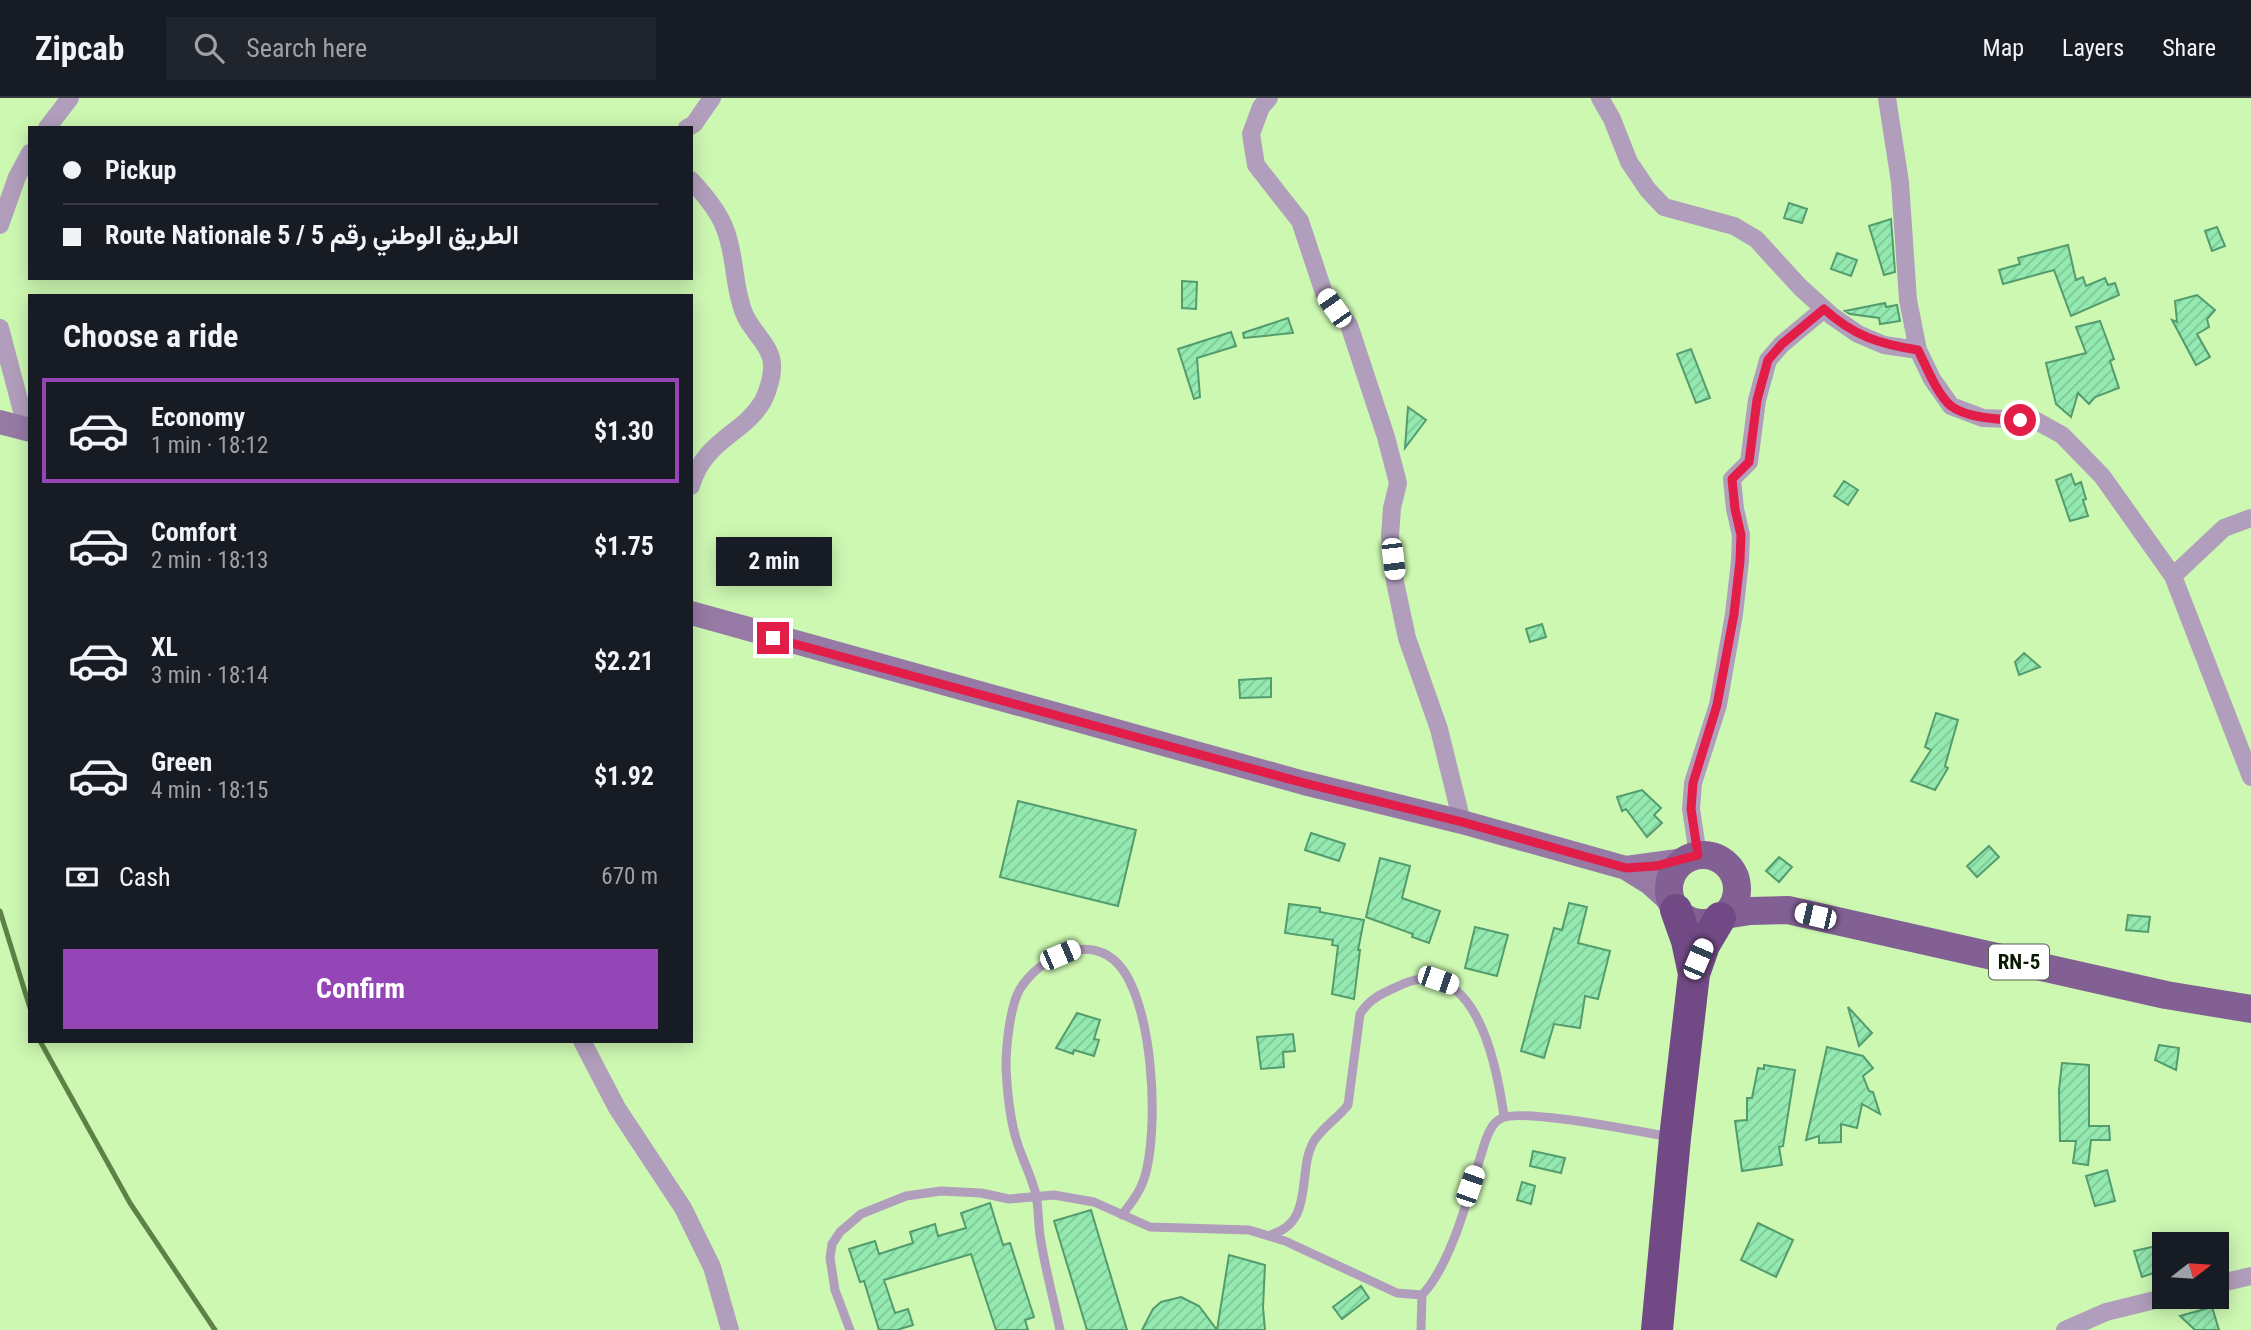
<!DOCTYPE html>
<meta charset="utf-8">
<style>
:root{--surface:#171b24;--page:#20242c;--text:#f1f3f6;--muted:#9ea1a6;--line:#363941;--accent:#9446b6}
body{margin:0;font-family:"Roboto Condensed",Vazirmatn,sans-serif;background:var(--page);color:var(--text);height:100vh;display:flex;flex-direction:column;font-size:26px;white-space:nowrap}
*{box-sizing:border-box;margin:0}
p{font-size:23px;color:var(--muted)}
.icon{flex:none;width:38px;height:38px;fill:none;stroke:currentColor;stroke-width:2;stroke-linecap:round;stroke-linejoin:round}
.map{position:relative;flex:1;overflow:hidden}
.sheet{position:absolute;left:28px;top:196px;width:665px;height:749px;display:flex;flex-direction:column;background:var(--surface);border-radius:0px;box-shadow:0 4px 18px #0003}
.sheet>*{flex:none}
.banner{position:absolute;left:28px;top:28px;width:665px;height:154px;border-radius:0px;box-shadow:0 4px 18px #0003;display:grid;align-content:center;height:154px;padding:0 35px;background:var(--surface)}
.needle{width:46px;rotate:73deg}
.fabs{position:absolute;left:2152px;top:1134px;display:grid;gap:14px}
.fabs a{display:grid;place-items:center;width:77px;height:77px;border-radius:0px;background:var(--surface);box-shadow:0 4px 18px #0003;font-size:35px}
.end{position:absolute;width:32px;height:32px;margin:-16px;border:9px solid #e11d48;background:#fff;box-shadow:0 0 0 4px #fff}
.from{border-radius:50%}
.bubble{position:absolute;height:49px;border-radius:0px;background:var(--surface);box-shadow:0 4px 18px #0003;font-size:23px;font-weight:700;line-height:49px;text-align:center}
.car{position:absolute;width:21px;height:42px;margin:-21px -10px;border-radius:9px;box-shadow:0 0 5px 2px #0007;background:linear-gradient(#fff 24%,#345 0 40%,#fff 0 76%,#345 0 86%,#fff 0)}
.banner b{display:flex;align-items:center;gap:24px;height:66px;font-size:26px}
.banner b+b{border-top:2px solid var(--line)}
.banner i{width:18px;height:18px;background:var(--text)}
ul{padding:0;list-style:none}
li{display:flex;align-items:center;gap:21px;height:105px;margin:0 14px 10px;padding:0 21px;border:4px solid transparent;border-radius:0px}
li div{flex:1}
li b{display:block;font-size:26px}
li em{font-style:normal;font-weight:700}
li.on{border-color:var(--accent)}
li>.icon{width:63px;height:63px;stroke-width:1.5}
h2{padding:0 35px;font-size:32px;line-height:84px}
.pay{display:flex;align-items:center;gap:18px;height:77px;padding:0 35px;font-size:26px}
.pay p{margin-inline-start:auto}
.primary-button{display:flex;gap:14px;margin-top:auto;padding:14px 35px}
.primary-button a{flex:1;height:80px;border-radius:0px;background:var(--accent);color:#fff;font-size:28px;font-weight:700;line-height:80px;text-align:center}
header{display:flex;align-items:center;gap:42px;box-sizing:border-box;height:98px;padding:0 35px;background:var(--surface);border-bottom:2px solid var(--line)}
header strong{font-size:33px}
nav{display:flex;gap:38px;margin-inline-start:auto;font-size:24px}
.search{width:490px;height:63px;background:var(--page);display:flex;align-items:center;gap:18px;box-sizing:border-box;padding:0 24px;border-radius:0px;color:var(--muted);font-size:26px}
.map>svg:first-child{display:block}
</style>
<header>
<strong>Zipcab</strong>
<div class="search"><svg class="icon" aria-label="search" viewBox="0 0 24 24"><circle cx="10" cy="10" r="6"/><path d="M15 15l6 6"/></svg>Search here</div>
<nav><a>Map</a><a>Layers</a><a>Share</a></nav>
</header>
<div class="map">
<svg width="2251" height="1232" viewBox="0 0 2251 1232">
<defs>
<pattern id="building-hatch" width="6" height="6" patternUnits="userSpaceOnUse" patternTransform="scale(1.75)"><rect width="6" height="6" fill="#93e9af"/><path d="M-1 1l2-2M0 6l6-6M5 7l2-2" fill="none" stroke="#7dc795"/></pattern>
</defs>
<rect width="100%" height="100%" fill="#cdf8b2"/>
<g fill="none" stroke-linecap="round" stroke-linejoin="round">
<!-- stream -->
<path stroke="#5e8245" stroke-width="5" d="M0 813 30 910
M40 943 130 1105 215 1232"/>
</g>
<!-- building -->
<path fill="url(#building-hatch)" stroke="#539c6d" stroke-width="2" d="M1789 105 1807 111 1802 125 1784 120Z
M1891 121 1895 174 1884 177 1869 128Z
M2217 129 2225 148 2212 153 2205 133Z
M2068 147 2076 182 2083 179 2086 188 2105 180 2108 187 2115 185 2119 197 2071 218 2054 172 2003 186 1999 172 2020 166 2018 160Z
M1837 155 1857 162 1851 178 1831 171Z
M1182 183 1197 184 1196 211 1182 210Z
M2197 197 2215 212 2207 221 2209 229 2197 236 2210 259 2196 267 2172 222 2177 224 2175 203Z
M1885 205 1886 209 1897 207 1900 223 1880 226 1879 220 1850 216 1845 213Z
M1288 220 1293 235 1244 240 1243 235Z
M2100 223 2114 261 2110 263 2119 290 2095 299 2089 306 2078 295 2071 319 2056 306 2046 265 2086 255 2076 229Z
M1231 234 1236 248 1197 260 1200 299 1194 301 1178 251Z
M1691 251 1710 300 1696 305 1677 256Z
M1408 309 1426 322 1405 350Z
M2071 376 2075 387 2081 384 2086 401 2083 402 2088 418 2070 423 2056 382Z
M1844 383 1858 392 1848 407 1834 398Z
M1542 526 1546 539 1530 544 1526 531Z
M2024 555 2040 569 2019 577 2015 564Z
M1271 580V599L1240 600 1239 582Z
M1936 615 1958 622 1945 668 1948 670 1935 692 1911 683 1931 652 1925 649Z
M1642 692 1661 710 1654 717 1662 725 1647 739 1626 711 1622 713 1617 699Z
M1018 703 1136 732 1118 808 1000 779Z
M1311 735 1345 746 1339 763 1305 752Z
M1989 748 1999 759 1977 779 1967 768Z
M1779 759 1792 769 1779 784 1766 773Z
M1380 760 1410 768 1402 800 1440 813 1429 845 1412 839 1413 836 1366 819Z
M1569 805 1587 809 1578 845 1610 853 1598 901 1585 898 1580 930 1554 926 1544 960 1521 953 1554 830 1562 832Z
M1289 806 1320 810V814L1364 822 1358 852H1360L1354 901 1332 896 1338 848 1332 847 1333 842 1285 835Z
M2128 817 2150 819 2148 834 2126 832Z
M1475 829 1508 837 1497 878 1465 870Z
M1848 909 1872 935 1859 948Z
M1077 915 1100 922 1094 941 1099 942 1094 958 1074 952 1073 956 1056 950Z
M1293 936 1295 953 1283 954 1284 969 1261 971 1257 939Z
M2159 947 2179 950 2176 972 2155 962Z
M1827 949 1863 958 1873 970 1863 978 1869 993 1873 994 1880 1016 1862 1006 1857 1030 1841 1026V1044L1819 1045V1038L1806 1042Z
M2062 965 2089 967V1028H2109L2110 1042H2091L2088 1067 2073 1065 2076 1043H2060L2059 992Z
M1764 967 1795 972 1783 1048 1779 1049 1782 1067 1742 1073 1735 1023 1747 1022V1000H1752L1758 970 1764 971Z
M1533 1053 1565 1060 1561 1075 1530 1068Z
M2107 1072 2115 1103 2095 1108 2086 1078Z
M1522 1084 1535 1088 1531 1106 1517 1102Z
M990 1105 1003 1147 1010 1145 1034 1219 1025 1222 1028 1232H996L971 1156 884 1182 895 1215 908 1211 913 1227 897 1232H879L864 1183 860 1184 849 1151 875 1143 879 1156 913 1145 910 1134 935 1126 938 1138 966 1130 961 1115Z
M1091 1112 1127 1232H1087L1054 1123Z
M1758 1125 1793 1142 1776 1179 1741 1162Z
M2165 1146V1163L2157 1164 2159 1173 2142 1179 2134 1153Z
M1229 1157 1265 1167 1263 1209 1265 1232H1217Z
M1361 1188 1369 1200 1342 1221 1333 1209Z
M1181 1199 1199 1208 1217 1232H1142L1153 1211 1161 1204Z
M2212 1209 2219 1232H2195L2180 1218Z"/>
<g fill="none" stroke-linecap="round" stroke-linejoin="round">
<!-- lane -->
<path stroke="#b19ebc" stroke-width="9" d="M1270 1137C1316 1125 1296 1073 1314 1043 1323 1029 1338 1020 1348 1007L1360 916C1370 899 1386 894 1403 886 1476 856 1497 969 1504 1018
M850 1232 835 1192 830 1160 832 1146 840 1134 861 1116 906 1098 941 1093 981 1095 1009 1101 1054 1097 1094 1104 1150 1129 1249 1132 1285 1143 1397 1195 1422 1197
M1060 1232C1054 1203 1046 1174 1041 1144 1038 1129 1039 1112 1036 1097 1031 1076 1020 1057 1015 1037 1009 1015 1007 991 1006 969 1006 948 1010 908 1020 891 1038 862 1084 836 1114 862 1154 896 1160 1033 1144 1081 1140 1094 1131 1105 1122 1117
M1421 1232 1422 1197C1454 1163 1471 1087 1486 1041 1490 1032 1493 1024 1502 1020 1523 1010 1641 1034 1671 1039"/>
<!-- street -->
<path stroke="#b19ebc" stroke-width="18" d="M1269 0 1261 9 1251 36 1256 67 1300 123 1324 195 1349 227 1386 339 1398 385 1392 410 1390 438 1395 484 1407 540 1439 631 1462 724
M1600 0 1612 21 1629 64 1648 92 1664 109 1734 128 1756 141 1800 189 1832 218 1858 236 1884 247 1918 252
M1887 0 1900 84 1908 202 1918 252 1932 281 1951 308 1983 320 2035 322 2062 337 2102 378 2173 478 2251 679
M47 30 70 0
M687 30 694 26 712 0
M691 82C704 96 719 114 725 131 736 158 733 188 744 215 750 232 771 247 772 266 773 277 768 293 763 303 744 336 704 342 691 388
M0 127 17 79 30 55
M0 230 27 332
M2173 478 2224 430 2251 420
M1698 757 1691 711 1693 685 1718 607 1734 516 1740 463 1741 437 1735 411 1732 381 1749 364 1757 302 1768 262 1782 246 1824 211
M582 943 617 1010 683 1110 712 1169 730 1232
M2217 1186 2251 1178
M2065 1232 2106 1214 2167 1199"/>
<!-- secondary -->
<path stroke="#967aa5" stroke-width="24" d="M0 324 30 332
M691 515 1304 685 1462 724 1626 770 1650 785 1671 804
M1626 770 1685 762"/>
<!-- primary -->
<path stroke="#826094" stroke-width="28" d="M1669 791a34 34 0 1 1 68 0a34 34 0 1 1-68 0Z
M1725 817 1750 813 1788 812 2166 897 2251 911"/>
<!-- highway -->
<path stroke="#714984" stroke-width="32" d="M1676 812 1687 843 1694 876
M1657 1232 1675 1040 1694 876 1704 847 1720 820"/>
</g>
<g fill="none" stroke-linecap="round" stroke-linejoin="round">
<!-- route -->
<path stroke="#e11d48" stroke-width="9" d="M773 540 1304 685 1462 724 1626 770 1656 768 1698 757 1691 711 1693 685 1717 607 1734 516 1740 463 1741 437 1735 411 1732 381 1749 364 1757 302 1768 262 1782 246 1824 211C1854 238 1879 246 1918 252 1926 268 1937 296 1951 308 1967 320 2001 322 2020 322"/>
</g>
<g text-anchor="middle" dominant-baseline="central" stroke-width="5" stroke-linejoin="round" paint-order="stroke">
<!-- shield labels -->
<rect fill="#fff" stroke="#545f4d" stroke-width="2" x="1989" y="846.5" width="60" height="35" rx="5"/>
<g font-size="21" font-weight="bold" fill="#0b1a01">
<text x="2019" y="864">RN-5</text>
</g>
</g>
</svg>
<div class="fabs">
<a><svg class="needle" viewBox="-14 -14 28 28"><path d="M0-13l5 13h-10z" fill="#e53935"/><path d="M0 13l5-13h-10z" fill="#9ea1a6"/></svg></a>
</div>
<i class="end from" style="left:2020px;top:322px"></i>
<i class="end" style="left:773px;top:540px"></i>
<div class="bubble" style="left:716px;top:439px;width:116px">2 min</div>
<i class="car" style="left:1334px;top:210px;rotate:325deg"></i>
<i class="car" style="left:1393px;top:461px;rotate:173deg"></i>
<i class="car" style="left:1815px;top:818px;rotate:283deg"></i>
<i class="car" style="left:1060px;top:857px;rotate:67deg"></i>
<i class="car" style="left:1698px;top:861px;rotate:23deg"></i>
<i class="car" style="left:1438px;top:882px;rotate:109deg"></i>
<i class="car" style="left:1470px;top:1088px;rotate:19deg"></i>
<div class="banner">
<b><i class="from"></i>Pickup</b>
<b><i></i>Route Nationale 5 / الطريق الوطني رقم 5</b>
</div>
<section class="sheet">
<h2>Choose a ride</h2>
<ul>
<li class="on"><svg class="icon" aria-label="car" viewBox="0 0 24 24"><path d="M5 17H2v-5l4-1 3-4h7l3 4 3 1v5h-3M9 17h6M6 11h13"/><circle cx="7" cy="17" r="2"/><circle cx="17" cy="17" r="2"/></svg><div><b>Economy</b><p>1 min · 18:12</p></div><em>$1.30</em></li>
<li><svg class="icon" aria-label="car" viewBox="0 0 24 24"><path d="M5 17H2v-5l4-1 3-4h7l3 4 3 1v5h-3M9 17h6M6 11h13"/><circle cx="7" cy="17" r="2"/><circle cx="17" cy="17" r="2"/></svg><div><b>Comfort</b><p>2 min · 18:13</p></div><em>$1.75</em></li>
<li><svg class="icon" aria-label="car" viewBox="0 0 24 24"><path d="M5 17H2v-5l4-1 3-4h7l3 4 3 1v5h-3M9 17h6M6 11h13"/><circle cx="7" cy="17" r="2"/><circle cx="17" cy="17" r="2"/></svg><div><b>XL</b><p>3 min · 18:14</p></div><em>$2.21</em></li>
<li><svg class="icon" aria-label="car" viewBox="0 0 24 24"><path d="M5 17H2v-5l4-1 3-4h7l3 4 3 1v5h-3M9 17h6M6 11h13"/><circle cx="7" cy="17" r="2"/><circle cx="17" cy="17" r="2"/></svg><div><b>Green</b><p>4 min · 18:15</p></div><em>$1.92</em></li>
</ul>
<div class="pay"><svg class="icon" aria-label="cash" viewBox="0 0 24 24"><path d="M3 7h18v10H3z"/><circle cx="12" cy="12" r="2"/></svg>Cash<p>670 m</p></div>
<div class="primary-button"><a>Confirm</a></div>
</section>
</div>
